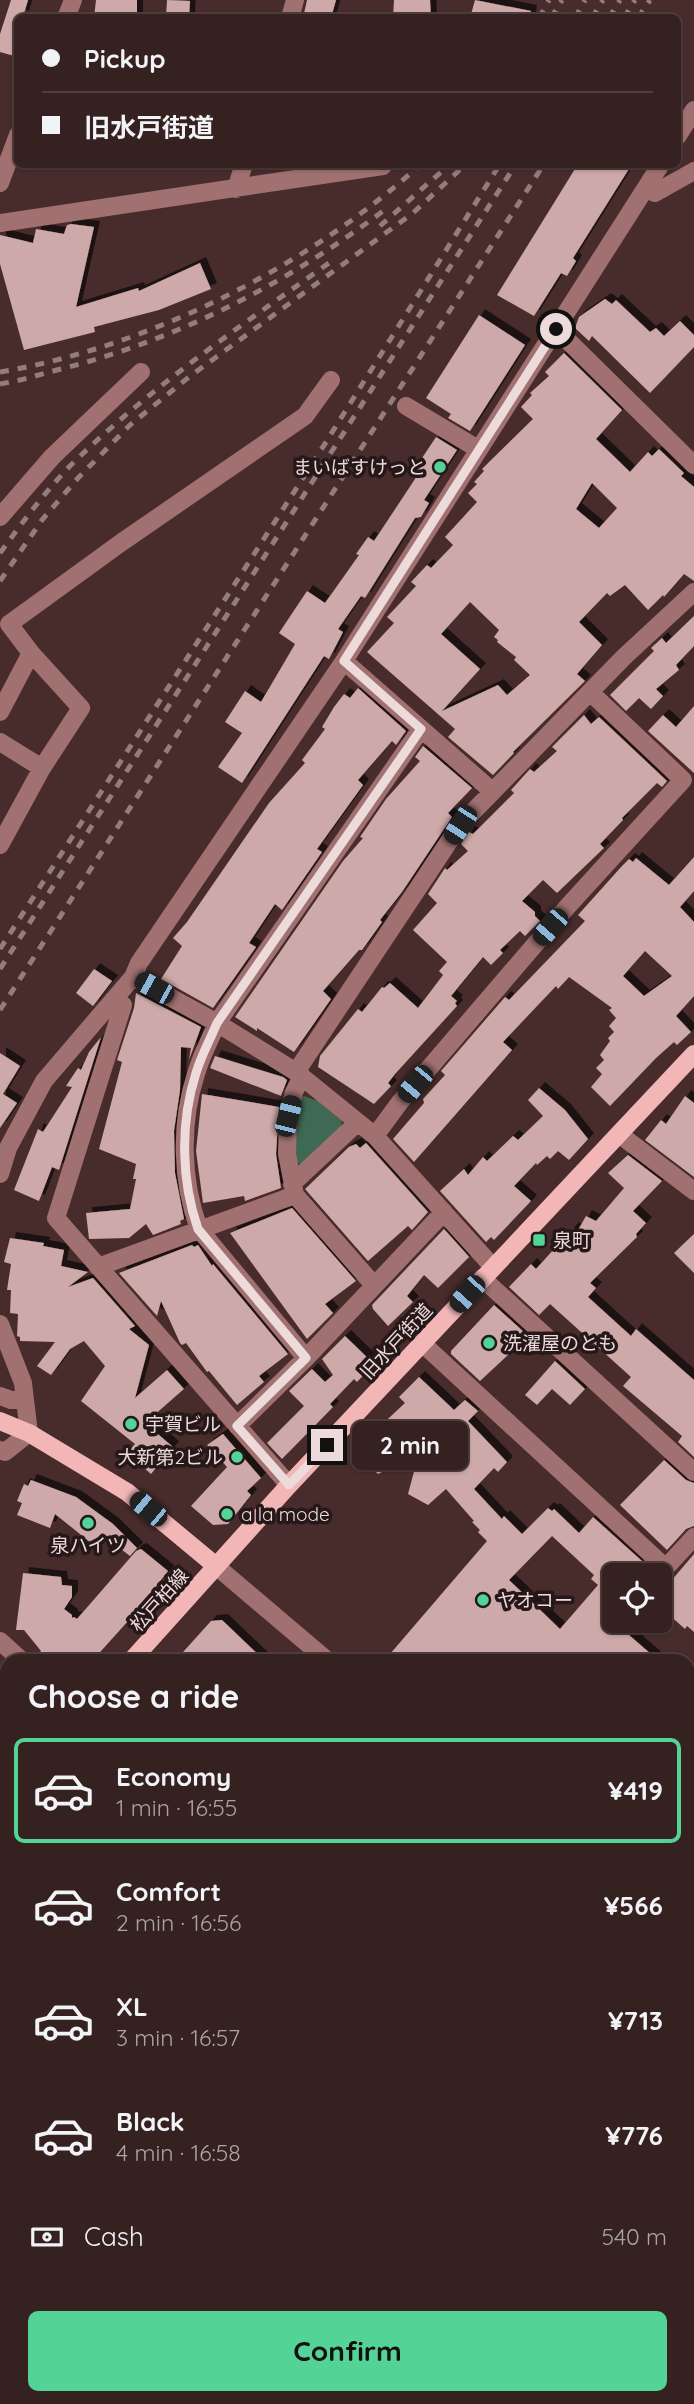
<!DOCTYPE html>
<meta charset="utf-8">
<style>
:root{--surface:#362121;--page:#3d292a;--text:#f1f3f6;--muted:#aaa3a5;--line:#503e3f;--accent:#54d396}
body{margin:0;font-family:Quicksand,"Noto Sans JP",sans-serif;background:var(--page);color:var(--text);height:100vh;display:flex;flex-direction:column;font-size:26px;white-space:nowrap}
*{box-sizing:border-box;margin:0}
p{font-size:23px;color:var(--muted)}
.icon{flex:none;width:38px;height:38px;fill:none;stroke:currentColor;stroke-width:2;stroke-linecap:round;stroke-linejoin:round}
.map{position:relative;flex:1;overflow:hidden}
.side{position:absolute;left:0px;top:1654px;width:695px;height:751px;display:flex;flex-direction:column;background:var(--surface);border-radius:21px 21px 0 0;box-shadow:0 2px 5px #0004,0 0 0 2px var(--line)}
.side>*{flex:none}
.banner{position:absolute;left:14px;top:14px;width:667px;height:154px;border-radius:10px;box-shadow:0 2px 5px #0004,0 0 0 2px var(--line);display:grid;align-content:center;height:154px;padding:0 28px;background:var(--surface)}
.tools{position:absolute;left:602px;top:1563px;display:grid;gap:14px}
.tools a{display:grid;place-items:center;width:70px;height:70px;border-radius:10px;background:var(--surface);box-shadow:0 2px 5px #0004,0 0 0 2px var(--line);font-size:35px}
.end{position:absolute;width:32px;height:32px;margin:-16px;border:9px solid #eddada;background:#111;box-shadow:0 0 0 4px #111}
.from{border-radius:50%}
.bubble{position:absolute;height:49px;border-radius:10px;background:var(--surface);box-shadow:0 2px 5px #0004,0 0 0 2px var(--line);font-size:23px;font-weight:800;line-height:49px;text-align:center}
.car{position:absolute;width:21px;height:42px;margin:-21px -10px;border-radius:9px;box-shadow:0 0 5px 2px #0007;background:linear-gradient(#222 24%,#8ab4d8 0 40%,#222 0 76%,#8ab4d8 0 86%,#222 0)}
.banner b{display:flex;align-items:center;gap:24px;height:66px;font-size:26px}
.banner b+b{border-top:2px solid var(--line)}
.banner i{width:18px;height:18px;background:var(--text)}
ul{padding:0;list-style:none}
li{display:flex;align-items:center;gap:21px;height:105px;margin:0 14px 10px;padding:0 14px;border:4px solid transparent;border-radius:10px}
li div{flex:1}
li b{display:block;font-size:26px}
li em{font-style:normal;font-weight:800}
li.on{border-color:var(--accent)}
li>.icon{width:63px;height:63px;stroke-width:1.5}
h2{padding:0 28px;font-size:32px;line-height:84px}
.pay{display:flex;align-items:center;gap:18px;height:77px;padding:0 28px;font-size:26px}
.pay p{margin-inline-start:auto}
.primary-button{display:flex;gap:14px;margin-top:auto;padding:14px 28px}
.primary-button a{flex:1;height:80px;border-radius:10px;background:var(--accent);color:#111;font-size:28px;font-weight:800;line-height:80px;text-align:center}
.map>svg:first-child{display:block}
</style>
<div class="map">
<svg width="694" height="2404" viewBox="0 0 694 2404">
<defs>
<filter id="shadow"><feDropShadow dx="6" dy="-6" stdDeviation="0" flood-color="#0009"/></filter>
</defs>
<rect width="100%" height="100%" fill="#482c2c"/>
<!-- green -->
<path fill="#406953" d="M304 1096 318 1101 342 1121 340 1131 302 1165 295 1162 293 1153 298 1097Z"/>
<!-- building -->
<path fill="#cda9a9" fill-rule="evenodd" filter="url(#shadow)" d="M11 0H28L23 17 18 15V57L0 52V34Z
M96 0H137V18H94Z
M167 0 190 1 189 18H166Z
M307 0H336L331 18H303Z
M394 0H430L431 18H393Z
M475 0 531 11 530 18H470Z
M578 164H632L573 258 576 261 567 276 561 273 534 316 497 295Z
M71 224 94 227 76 307 138 288 139 291 200 263 211 289 159 310 94 327 95 332 24 350 0 264V235L33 243 36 229 64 234 67 225Z
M605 299 612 304 616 300 650 332 656 328 664 336 680 321 694 335V347L650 393 592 336 589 341 575 328 579 317Z
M479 315 525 345 470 431 448 418 451 414 426 398Z
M564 353 622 410 596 439 630 472 648 452 652 456 659 449 684 473 681 476 694 487V581L684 574 664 597 663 595 648 610 625 585 610 596 607 593 579 622 602 645 577 674 585 681 513 752 514 753 493 775 448 737 455 729 367 652 394 623 387 617 416 586 411 582 427 565 431 568 453 545 445 537 477 502 468 493 477 484 474 482 484 471 482 469 533 419 521 407 532 395 530 393 549 376 545 372ZM592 483 617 508 599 528 576 509ZM470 602 499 630 494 637 498 640 497 642 516 657 514 660 530 675 507 695 498 685 442 711 480 669 441 634Z
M436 437 457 450 424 500 429 503 421 517 415 518 365 598 361 596 338 629 343 632 329 659 324 656 242 783 218 767 242 733 225 722 245 691 261 702 295 644 279 633 307 591 325 603 359 555 356 554 368 537 374 541 415 479 416 475 412 473Z
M694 616V646L676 665 679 670 656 689 663 696 651 709 639 698 626 711 610 695 654 651 651 648 662 638 666 643Z
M358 688 406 731 396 745 392 741 358 780 363 785 317 849 322 852 282 910 275 904 249 943 256 947 213 1008 161 979 182 946 173 938 187 922 269 803 305 763 302 760 325 729 322 727 334 707 344 694 350 698Z
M694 706V773L648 731 663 715 676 727Z
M584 715 591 724 599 717 667 781 662 787 657 783 622 818 623 820 600 844 604 848 557 893 543 880 522 901 535 912V916L540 921 525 936 520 931 500 950 503 953 491 965 483 957 451 996 457 1001 455 1003 457 1006 395 1074 388 1083 391 1086 374 1104 318 1067 320 1056 358 1009 362 1012 382 987 384 988 390 983 418 1008 443 975 439 971 447 962 413 930 437 903 428 894 445 868 447 870 468 851 461 844 469 832 473 834 514 793 511 790 530 769 534 772 557 751 552 747Z
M423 746 472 788 448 813 452 817 402 892 380 920 382 922 362 950H359L323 991 331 999 294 1052 257 1028V1031L235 1017 343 861 363 838 360 837 386 799 420 761 415 757Z
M694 857V891L680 907 694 922V996L676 1016 691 1032 677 1045 674 1042 656 1058 610 1106 591 1087 602 1074 596 1068 604 1060 600 1055 610 1041 608 1038 614 1032 609 1026 616 1018 609 1010 612 1008 569 977 558 989 556 986 503 1042 512 1050 414 1162 393 1139 424 1103 423 1099 445 1075 441 1071 505 997 509 1000 585 921 578 915 622 866 629 859 633 862 636 858 669 885ZM645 951 672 976 644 996 623 976Z
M94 969 112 981 93 1006 76 993Z
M136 993 201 1027 189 1060 191 1048 181 1047 180 1090 174 1131 175 1173 184 1219 180 1221 181 1224 153 1235 146 1224 129 1238 89 1239 86 1213 130 1209 136 1179H133L136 1164 99 1149 122 1062 117 1060 134 1008Z
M101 1037 59 1170 52 1167 39 1201 14 1190 38 1129 43 1132 72 1087 66 1086 78 1068 81 1070 89 1052Z
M0 1053 20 1066 3 1094 17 1103 0 1128Z
M215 1056 283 1077 287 1080 281 1096 210 1068Z
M539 1088 565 1110 588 1139 569 1160 558 1151 550 1159 547 1156 537 1165 536 1163 514 1186 531 1201 494 1240 491 1237 486 1242 440 1191 464 1169 468 1175 483 1157 487 1161 513 1136 518 1140 543 1116 528 1100Z
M202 1094 279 1107 276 1154 281 1188 245 1201 244 1196 203 1203 196 1151Z
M685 1096 694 1103V1177L645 1140 661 1120 666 1124Z
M366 1143 428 1212 412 1230 408 1226 368 1261 305 1189 349 1147 356 1144 360 1148Z
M628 1155 662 1181 633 1211 646 1223 636 1234 637 1237 590 1283 596 1288 588 1297 631 1336 636 1329 694 1380V1457L678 1442 682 1436 623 1386 631 1377 550 1304 539 1315 509 1287 531 1264 536 1269 573 1228 577 1232 586 1216 596 1221 624 1188 608 1173Z
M292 1208 356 1281 325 1304 333 1313 307 1339 230 1233Z
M444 1229 471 1259 469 1257 438 1288 424 1275 407 1296 413 1302 388 1326 373 1309 372 1305Z
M694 1234V1273L674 1253Z
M10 1238 44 1243 43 1246 64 1250 61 1266 88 1272 68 1287 93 1278 135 1326 129 1329 149 1345 135 1398 167 1370 184 1389 145 1423 173 1447 151 1474 127 1453 135 1444 81 1401 105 1366 84 1341 70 1349 51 1375 37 1366 55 1342 20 1341V1337L17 1336 18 1314 10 1313 11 1290H7L11 1264 4 1262Z
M192 1245 194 1247 198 1245 212 1266 213 1264 288 1354 259 1376 264 1382 237 1405 209 1371 207 1372 186 1343 182 1345 180 1343 161 1301 157 1316 119 1273Z
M494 1305 526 1334 509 1354 480 1381 451 1354V1351Z
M345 1336 374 1364 357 1382 354 1379 330 1404 333 1407 282 1459 267 1443 304 1406 289 1391 312 1369 325 1382 333 1375 322 1359Z
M555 1361 585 1389 570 1405 552 1389 537 1405 525 1395Z
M419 1377 454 1410 465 1400 478 1411 468 1421 507 1462 498 1472 494 1468 474 1489 502 1519 504 1516 522 1534 548 1508 552 1511 554 1509 579 1533 593 1517 642 1561 629 1575H614V1622L659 1661H384L487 1541 478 1532 480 1530 472 1522 474 1521 446 1489 428 1505 408 1494 427 1423 382 1472 378 1474 354 1451 372 1431 373 1433 405 1403 399 1397ZM552 1536 594 1575 591 1579 598 1585 560 1629 509 1580Z
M223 1434 261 1478 247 1491 251 1495 228 1524 213 1525 191 1506 227 1467 207 1445Z
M664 1460 686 1480 694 1483V1526L686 1529 667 1550 620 1505Z
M31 1480 76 1497 113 1524 137 1548 130 1556 104 1536 96 1547 55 1514 50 1528 17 1515 22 1503 17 1501 24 1484 28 1486Z
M141 1549 168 1571 137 1611 92 1661H33L41 1651 24 1630H16L23 1573 61 1577 62 1585 72 1586V1597L64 1609 72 1615V1618L74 1617 77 1619 136 1551Z
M694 1554V1632L687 1626 685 1629 667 1613 660 1615V1598L666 1590 665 1588Z
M222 1620 265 1661H175L211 1621Z"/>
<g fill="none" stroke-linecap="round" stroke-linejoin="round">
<!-- minor -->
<path stroke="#a17071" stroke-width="18" d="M66 18 73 0
M290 18 295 0
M677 137 694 110
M0 183 18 135
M647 188 655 193 694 171
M236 189 244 164
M0 223 383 166
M556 329 694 465
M406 406 478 449
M0 517 52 457 141 372
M344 661 492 791
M0 712 31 653
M0 742 42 768
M0 845 42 768 81 708 31 653 9 624 122 542 305 416 331 380
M133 977 217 1023 296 1072 375 1136 493 1267
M113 1000 123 1005 56 1218 289 1485
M296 1072 460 825 624 657 694 592
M302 1076 294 1092 288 1116 287 1154 295 1195 373 1284
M619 1134 694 1191
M375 1136 400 1102 568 906 683 780 590 692
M0 1174 8 1148 44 1081 133 977 139 963 344 661 661 164
M292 1184 358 1122
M98 1267 295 1195
M482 1278 694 1472
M0 1324 23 1383 29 1433 5 1452 0 1450
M423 1344 666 1568
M306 1358 199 1229C181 1180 180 1123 196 1074 201 1056 210 1040 217 1023L421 729
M0 1396 11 1400H25
M237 1426 306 1358 444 1212
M216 1566 328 1661
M659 1575 694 1537
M0 1641 22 1661
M0 1873 7 1880
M688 1962 694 1967
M688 2055 694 2047
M0 2206 7 2212
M688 2236H694
M0 2293 7 2289
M688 2337 694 2389
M555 2398 562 2404
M142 2404 148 2398
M399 2404 405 2398"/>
<!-- major -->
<path stroke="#f3b6b7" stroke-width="18" d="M0 1421 29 1433 127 1492 216 1566
M131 1661 289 1485 694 1054
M0 1817 7 1809"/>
<!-- rail -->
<path stroke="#937c7c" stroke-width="5" stroke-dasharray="9 9" stroke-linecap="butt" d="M539 18 549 0
M551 18 562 0
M575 18 585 0
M592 18 603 0
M609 18 620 0
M624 18 635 0
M638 18 650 0
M380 226 450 164
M0 372C149 347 309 266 421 164
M0 384C19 381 38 375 57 370 178 340 288 283 387 208
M0 553C22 523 44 493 70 466 148 389 239 327 329 263
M0 581 42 520 78 478 130 425 189 377 413 213 466 164
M0 949 321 450 500 164
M0 969 516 164
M0 1010 544 164"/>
</g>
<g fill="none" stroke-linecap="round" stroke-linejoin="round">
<!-- route -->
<path stroke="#eddada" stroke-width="9" d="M327 1445 289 1485 237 1426 306 1358 198 1229C181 1180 180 1123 196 1073 201 1056 210 1040 217 1023L421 729 344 661 556 329"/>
</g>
<!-- markers -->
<g fill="#54d396" stroke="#261819" stroke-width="2.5">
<circle cx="440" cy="467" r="7"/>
<rect x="532" y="1233" width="14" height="14" rx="3.5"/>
<circle cx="489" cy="1343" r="7"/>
<circle cx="131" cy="1424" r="7"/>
<circle cx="237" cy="1457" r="7"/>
<circle cx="227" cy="1514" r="7"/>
<circle cx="88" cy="1523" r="7"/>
<circle cx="483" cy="1600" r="7"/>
</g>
<g text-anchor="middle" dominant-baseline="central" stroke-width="7" stroke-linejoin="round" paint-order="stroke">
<!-- poi labels -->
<g font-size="19" fill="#eddada" stroke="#261819" text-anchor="start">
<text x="426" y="467" text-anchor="end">まいばすけっと</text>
<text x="553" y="1240">泉町</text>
<text x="503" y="1343">洗濯屋のとも</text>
<text x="145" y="1424">宇賀ビル</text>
<text x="223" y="1457" text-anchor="end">大新第2ビル</text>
<text x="241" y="1514">a la mode</text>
<text x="88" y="1545" text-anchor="middle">泉ハイツ</text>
<text x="497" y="1600">ヤオコー</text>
</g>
<!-- street labels -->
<g font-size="19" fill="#eddada" stroke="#261819">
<text transform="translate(396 1341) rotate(-47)">旧水戸街道</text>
<text transform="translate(159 1600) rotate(-48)">松戸柏線</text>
</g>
</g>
</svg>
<div class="tools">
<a><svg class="icon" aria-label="locate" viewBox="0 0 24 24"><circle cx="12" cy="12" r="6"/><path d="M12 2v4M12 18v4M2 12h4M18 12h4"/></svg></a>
</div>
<i class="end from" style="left:556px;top:329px"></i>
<i class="end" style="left:327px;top:1445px"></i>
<div class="bubble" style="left:352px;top:1421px;width:116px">2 min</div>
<i class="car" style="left:460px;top:825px;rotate:213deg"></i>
<i class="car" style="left:550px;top:927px;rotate:221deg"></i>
<i class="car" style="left:154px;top:988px;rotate:299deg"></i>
<i class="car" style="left:415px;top:1084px;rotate:220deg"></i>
<i class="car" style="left:288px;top:1116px;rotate:14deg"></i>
<i class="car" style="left:467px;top:1294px;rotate:222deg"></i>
<i class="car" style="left:148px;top:1509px;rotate:310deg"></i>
<div class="banner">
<b><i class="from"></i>Pickup</b>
<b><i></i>旧水戸街道</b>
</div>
<section class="side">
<h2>Choose a ride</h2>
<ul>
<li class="on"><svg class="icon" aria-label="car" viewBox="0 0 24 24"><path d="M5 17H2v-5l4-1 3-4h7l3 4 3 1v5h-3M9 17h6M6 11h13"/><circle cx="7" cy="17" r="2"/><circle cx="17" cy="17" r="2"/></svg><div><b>Economy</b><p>1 min · 16:55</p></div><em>¥419</em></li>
<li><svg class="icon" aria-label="car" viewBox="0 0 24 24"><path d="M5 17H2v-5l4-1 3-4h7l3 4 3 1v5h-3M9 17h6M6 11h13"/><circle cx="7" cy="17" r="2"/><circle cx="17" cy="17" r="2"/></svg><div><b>Comfort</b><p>2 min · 16:56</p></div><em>¥566</em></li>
<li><svg class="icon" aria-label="car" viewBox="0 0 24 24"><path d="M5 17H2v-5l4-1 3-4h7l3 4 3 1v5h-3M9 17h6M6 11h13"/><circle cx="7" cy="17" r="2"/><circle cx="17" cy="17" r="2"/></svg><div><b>XL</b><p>3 min · 16:57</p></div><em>¥713</em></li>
<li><svg class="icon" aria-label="car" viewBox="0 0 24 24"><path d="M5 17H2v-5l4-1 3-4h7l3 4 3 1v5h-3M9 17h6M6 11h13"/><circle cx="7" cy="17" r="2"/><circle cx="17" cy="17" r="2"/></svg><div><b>Black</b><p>4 min · 16:58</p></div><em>¥776</em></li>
</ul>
<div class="pay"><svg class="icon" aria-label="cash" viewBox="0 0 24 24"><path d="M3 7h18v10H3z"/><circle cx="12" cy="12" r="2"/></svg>Cash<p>540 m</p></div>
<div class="primary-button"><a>Confirm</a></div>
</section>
</div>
